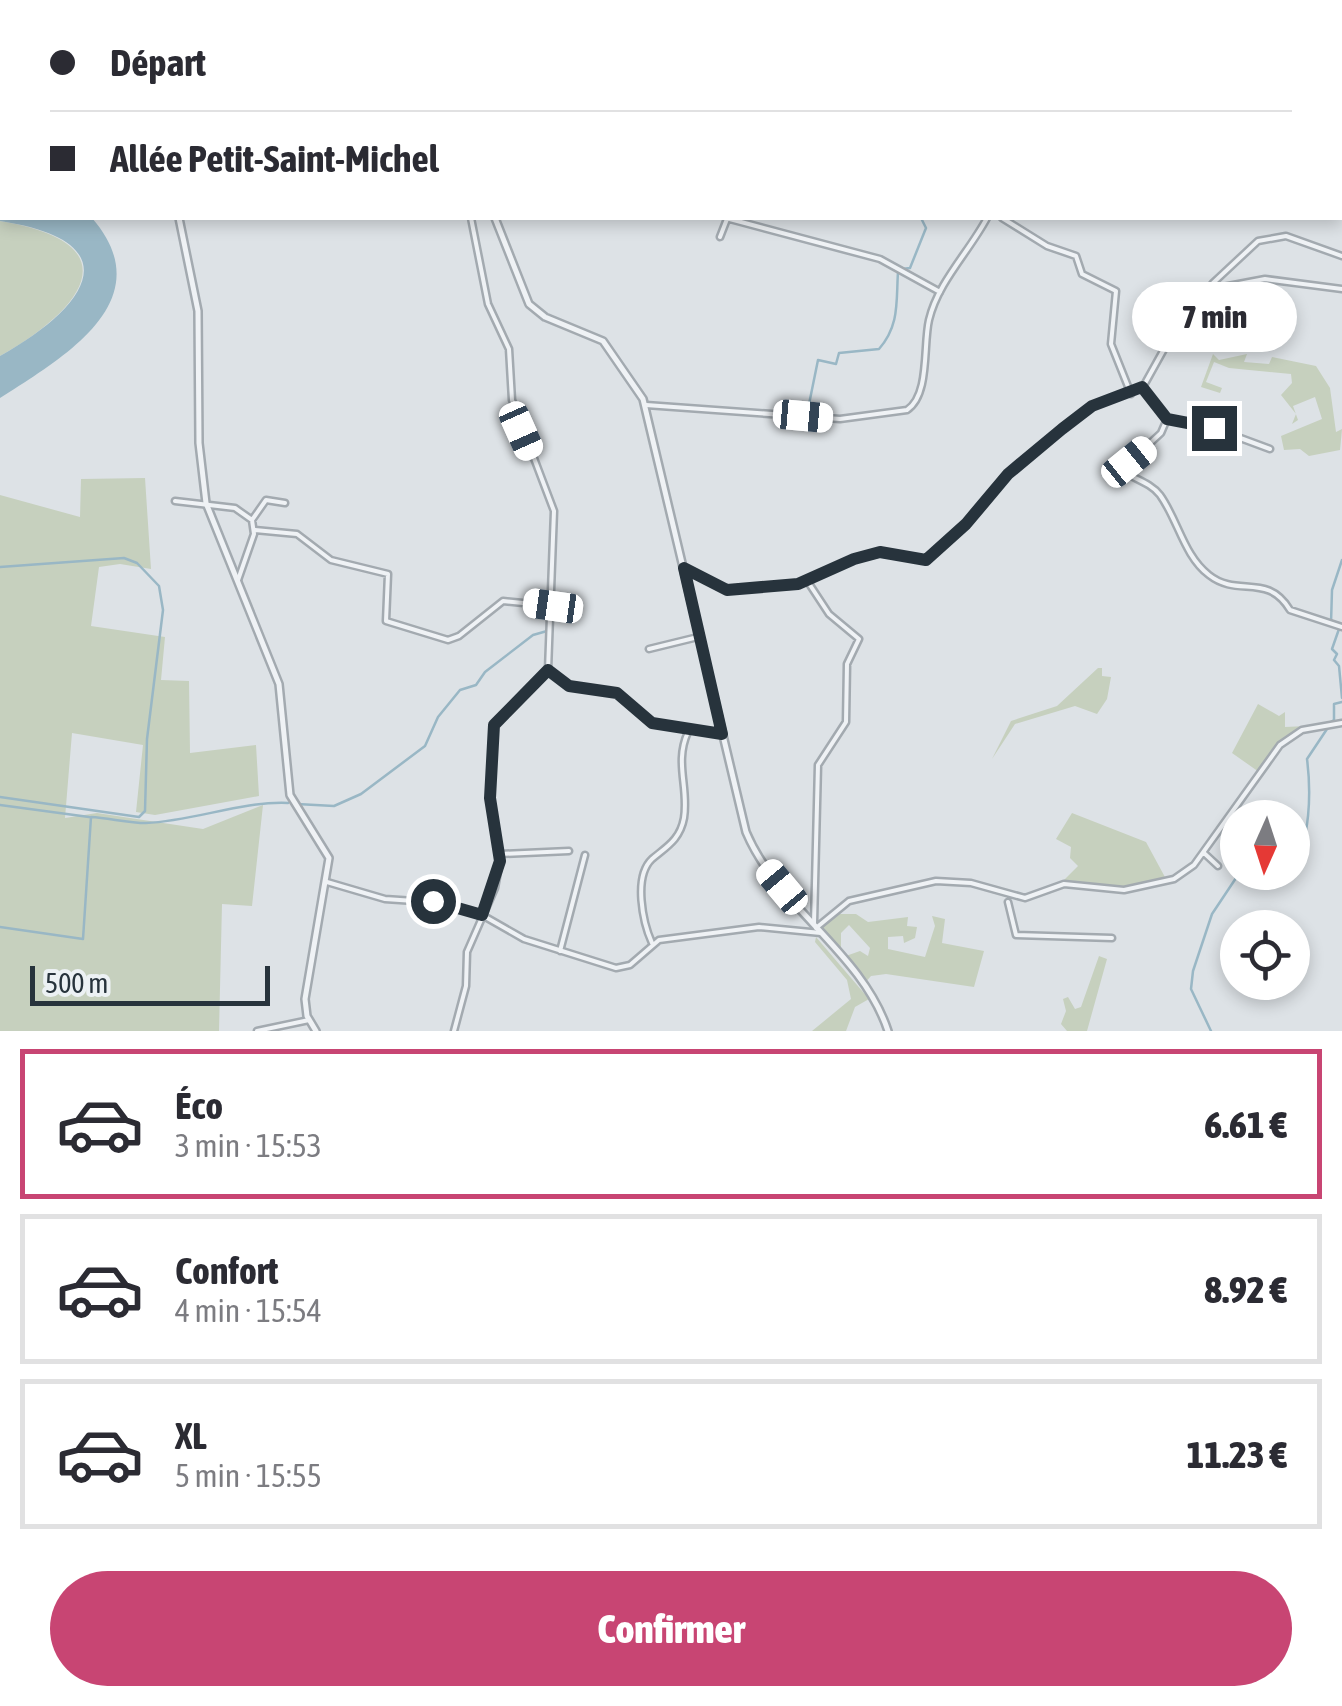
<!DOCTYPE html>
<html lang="fr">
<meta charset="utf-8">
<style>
:root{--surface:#fff;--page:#f2f2f3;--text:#2b2b33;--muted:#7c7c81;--line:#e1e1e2;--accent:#c84573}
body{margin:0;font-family:"Asap Condensed",sans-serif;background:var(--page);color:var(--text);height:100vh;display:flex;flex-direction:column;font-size:38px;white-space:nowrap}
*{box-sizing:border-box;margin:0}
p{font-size:32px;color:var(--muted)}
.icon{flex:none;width:55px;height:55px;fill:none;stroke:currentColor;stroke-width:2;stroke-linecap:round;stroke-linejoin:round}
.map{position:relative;height:1031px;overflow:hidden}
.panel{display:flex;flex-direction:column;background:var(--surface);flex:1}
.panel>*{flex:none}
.guide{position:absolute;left:0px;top:0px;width:1342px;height:220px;box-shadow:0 5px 15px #0003;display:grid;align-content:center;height:220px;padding:0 50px;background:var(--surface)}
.needle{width:65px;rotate:183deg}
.controls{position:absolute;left:1220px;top:800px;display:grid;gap:20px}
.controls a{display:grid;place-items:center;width:90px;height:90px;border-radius:50%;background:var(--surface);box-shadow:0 5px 15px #0003;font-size:50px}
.scale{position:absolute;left:30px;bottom:25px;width:240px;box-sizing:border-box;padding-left:10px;border:5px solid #27333c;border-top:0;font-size:28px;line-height:35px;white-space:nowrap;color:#27333c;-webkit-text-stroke:8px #ecf1f4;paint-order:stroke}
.end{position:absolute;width:45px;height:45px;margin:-22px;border:12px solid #27333c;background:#fff;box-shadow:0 0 0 5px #fff}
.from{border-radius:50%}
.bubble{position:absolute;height:70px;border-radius:35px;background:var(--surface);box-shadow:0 5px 15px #0003;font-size:32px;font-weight:800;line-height:70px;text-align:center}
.car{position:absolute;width:30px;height:60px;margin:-30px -15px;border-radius:12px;box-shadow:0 0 8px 2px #0007;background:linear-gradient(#fff 24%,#345 0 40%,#fff 0 76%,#345 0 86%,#fff 0)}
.guide b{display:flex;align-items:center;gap:35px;height:95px;font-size:38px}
.guide b+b{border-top:2px solid var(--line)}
.guide i{width:25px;height:25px;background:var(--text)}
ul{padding:18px 0 0;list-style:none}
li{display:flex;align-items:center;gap:30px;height:150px;margin:0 20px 15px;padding:0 30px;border:5px solid var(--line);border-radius:0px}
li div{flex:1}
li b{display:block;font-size:38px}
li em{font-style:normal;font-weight:800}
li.active{border-color:var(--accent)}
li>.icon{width:90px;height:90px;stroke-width:1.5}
.action{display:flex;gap:20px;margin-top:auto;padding:20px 50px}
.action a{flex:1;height:115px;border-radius:60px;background:var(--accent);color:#fff;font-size:40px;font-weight:800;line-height:115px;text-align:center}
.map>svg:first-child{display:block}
</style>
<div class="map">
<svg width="1342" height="1031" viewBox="0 0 1342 1031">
<rect width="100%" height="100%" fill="#dde2e6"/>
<!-- green -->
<path fill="#c6d0be" d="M0 221C133 243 85 308 0 356Z
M1213 354 1219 360 1247 354 1244 362 1269 364 1272 357 1316 366 1330 388 1336 432 1342 429 1340 450 1309 456 1300 449 1284 450 1281 436 1322 419 1315 397 1293 406 1298 420 1292 424 1296 414 1281 395 1292 383 1291 374 1229 368 1214 362 1206 382 1222 388 1220 393 1201 387Z
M145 478 151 569 120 564 99 567 91 626 165 637 161 680 189 681 190 753 256 745 259 796 155 815 136 812 143 745 72 733 65 818 97 813 203 829 263 805 252 906 222 904 219 1031H0V495L80 517 81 479Z
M1098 668H1102V676L1111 677 1107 699 1097 714 1075 706 1015 724 992 759 1011 721 1057 706Z
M1258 704 1279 716 1285 712V727L1307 726 1282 740 1259 772 1232 753Z
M1072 813 1146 842 1166 879 1123 888 1064 880 1078 866 1070 858 1071 847 1056 839Z
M839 914H856L868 922 908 917 907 926 917 927 915 938 904 943 903 936 888 937V949L925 957 935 926 932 916 945 919 942 943 984 951 974 987 886 974 871 976 864 984 843 957 860 951 868 956 870 948 849 925 841 933V954L820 929Z
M816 937 869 999 855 1007 846 1031H812L851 999 847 980 815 942Z
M1099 956 1107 959 1087 1031H1067L1061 1024 1066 1011 1063 999 1068 997 1075 1009 1081 1007Z"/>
<!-- water -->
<path fill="#99b7c5" d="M0 189 2 218H92C163 300 64 357 0 398V356C86 308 135 242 0 221Z"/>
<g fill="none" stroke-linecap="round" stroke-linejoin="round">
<!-- stream -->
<path stroke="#99b7c5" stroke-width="2.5" d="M968 2V0
M902 269 910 268 926 228 921 218
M807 414 818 360 836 364 839 353 879 349C900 325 896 301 898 272
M0 567 124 558 137 563 159 586 163 610 147 739 145 811 139 817 0 797
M1331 623 1332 590 1342 560
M1339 629 1332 649 1337 654 1334 660 1339 666 1342 698
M1329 723 1334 720V704L1342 702
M297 804 334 806 361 794 425 746 438 717 460 690 476 685 485 672 533 635 547 631
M0 805 89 817
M1292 867C1311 841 1311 790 1307 759L1327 729
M0 927 83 939 91 817C109 818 128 823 146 823 195 821 240 801 288 803
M1211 1031 1191 989 1193 971 1212 914 1240 872"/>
<!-- minor casing -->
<g stroke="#a3aab0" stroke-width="9">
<path id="minor" d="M1173 0V2
M471 218 488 304 509 349 512 400 554 511 548 670 569 685 617 693 651 723 722 734
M726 218 880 259 940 292
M1002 218 1047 246 1076 256 1082 274 1116 291 1111 344 1131 394
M720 237 727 219
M1207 290 1265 279 1342 289
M1143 387 1167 419
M646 405 840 419 907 410C930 395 923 345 929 320 938 282 969 252 987 218
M1167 419 1161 433 1121 470C1133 479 1150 482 1160 495 1178 520 1184 556 1209 575 1238 598 1267 572 1290 610L1342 627
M1167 419 1208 426 1270 449
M175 501 235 508 252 520 254 534 238 580
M252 520 266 500 285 503
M255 530 297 534 331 560 388 574 386 621 448 640 459 636 503 601 553 606
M683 568 727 590 798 585 854 559 880 553 926 560 966 524 1007 475 1061 429 1093 406 1143 387 1168 342 1213 283 1258 241 1286 236 1342 256
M808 582 829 614 859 639 847 664 846 722 818 765 814 923
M649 649 698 637
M1204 853 1218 866
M500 854 569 851
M327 882 385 899 444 903 482 915 524 939 616 968 630 965 659 940 759 927 821 933
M1008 902 1016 935 1112 938
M816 928 849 901 936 881 971 883 1025 898 1064 884 1124 890 1174 879 1194 865 1280 745 1302 730 1342 723
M652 943C643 923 633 877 652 859 666 847 680 840 684 818 689 787 674 763 688 732
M560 951 585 855
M257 1031 309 1020
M454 1031 466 986 467 952 495 888 500 861 490 798 494 725 548 670"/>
</g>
<!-- tertiary casing -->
<g stroke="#a3aab0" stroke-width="10">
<path id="tertiary" d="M108 2 109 0
M418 2V0
M539 2 541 0
M179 218 198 311 199 443 206 503 279 684 290 795 329 858 305 999 307 1016 316 1031
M495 218 529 304 545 317 603 341 643 399 746 832C778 908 862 952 888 1031"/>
</g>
<!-- primary casing -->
<g stroke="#9da9b1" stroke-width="12">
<path id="primary" d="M753 0 757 2
M1340 57H1342"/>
</g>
<!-- motorway casing -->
<g stroke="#85939c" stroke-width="15">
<path id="motorway" d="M18 2V0
M0 107 2 85
M0 160 2 137"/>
</g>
<!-- minor -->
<use href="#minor" stroke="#eff2f5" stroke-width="4"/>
<!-- tertiary -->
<use href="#tertiary" stroke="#eff2f5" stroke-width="5"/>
<!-- primary -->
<use href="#primary" stroke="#fff" stroke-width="8"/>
<!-- motorway -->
<use href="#motorway" stroke="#fff" stroke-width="10"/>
</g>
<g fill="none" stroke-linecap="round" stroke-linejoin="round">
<!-- route -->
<path stroke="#27333c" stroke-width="12" d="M433 901 482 915 500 861 490 798 494 725 548 670 569 686 617 693 652 723 722 734 684 568 727 590 798 584 854 559 880 552 926 560 966 524 1008 474 1062 429 1092 406 1142 387 1167 419 1214 428"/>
</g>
</svg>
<div class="controls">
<a><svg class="needle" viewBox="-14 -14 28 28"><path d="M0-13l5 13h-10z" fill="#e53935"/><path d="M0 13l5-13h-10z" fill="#7c7c81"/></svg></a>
<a><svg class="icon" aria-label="locate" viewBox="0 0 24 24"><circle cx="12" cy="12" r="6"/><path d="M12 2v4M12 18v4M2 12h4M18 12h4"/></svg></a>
</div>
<div class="scale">500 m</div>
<i class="end from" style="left:433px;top:901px"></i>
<i class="end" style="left:1214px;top:428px"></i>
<div class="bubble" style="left:1132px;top:282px;width:165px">7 min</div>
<i class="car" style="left:803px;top:416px;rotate:95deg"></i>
<i class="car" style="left:521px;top:431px;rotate:156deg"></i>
<i class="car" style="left:1129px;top:462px;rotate:51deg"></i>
<i class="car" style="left:553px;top:606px;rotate:278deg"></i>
<i class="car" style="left:782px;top:887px;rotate:320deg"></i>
<div class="guide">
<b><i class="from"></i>Départ</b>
<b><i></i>Allée Petit-Saint-Michel</b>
</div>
</div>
<section class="panel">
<ul>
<li class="active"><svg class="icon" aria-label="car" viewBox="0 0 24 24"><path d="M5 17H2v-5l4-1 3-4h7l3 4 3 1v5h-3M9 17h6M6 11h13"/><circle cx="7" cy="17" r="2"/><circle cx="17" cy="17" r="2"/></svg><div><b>Éco</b><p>3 min · 15:53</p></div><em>6.61 €</em></li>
<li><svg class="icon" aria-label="car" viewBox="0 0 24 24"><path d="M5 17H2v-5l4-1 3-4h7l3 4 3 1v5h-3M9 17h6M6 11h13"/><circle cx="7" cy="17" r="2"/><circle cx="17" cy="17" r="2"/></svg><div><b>Confort</b><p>4 min · 15:54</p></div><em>8.92 €</em></li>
<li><svg class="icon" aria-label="car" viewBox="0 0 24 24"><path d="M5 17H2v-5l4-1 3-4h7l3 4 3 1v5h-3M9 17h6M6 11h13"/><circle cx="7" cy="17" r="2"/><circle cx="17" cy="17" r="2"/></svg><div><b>XL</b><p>5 min · 15:55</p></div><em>11.23 €</em></li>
</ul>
<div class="action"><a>Confirmer</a></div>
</section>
